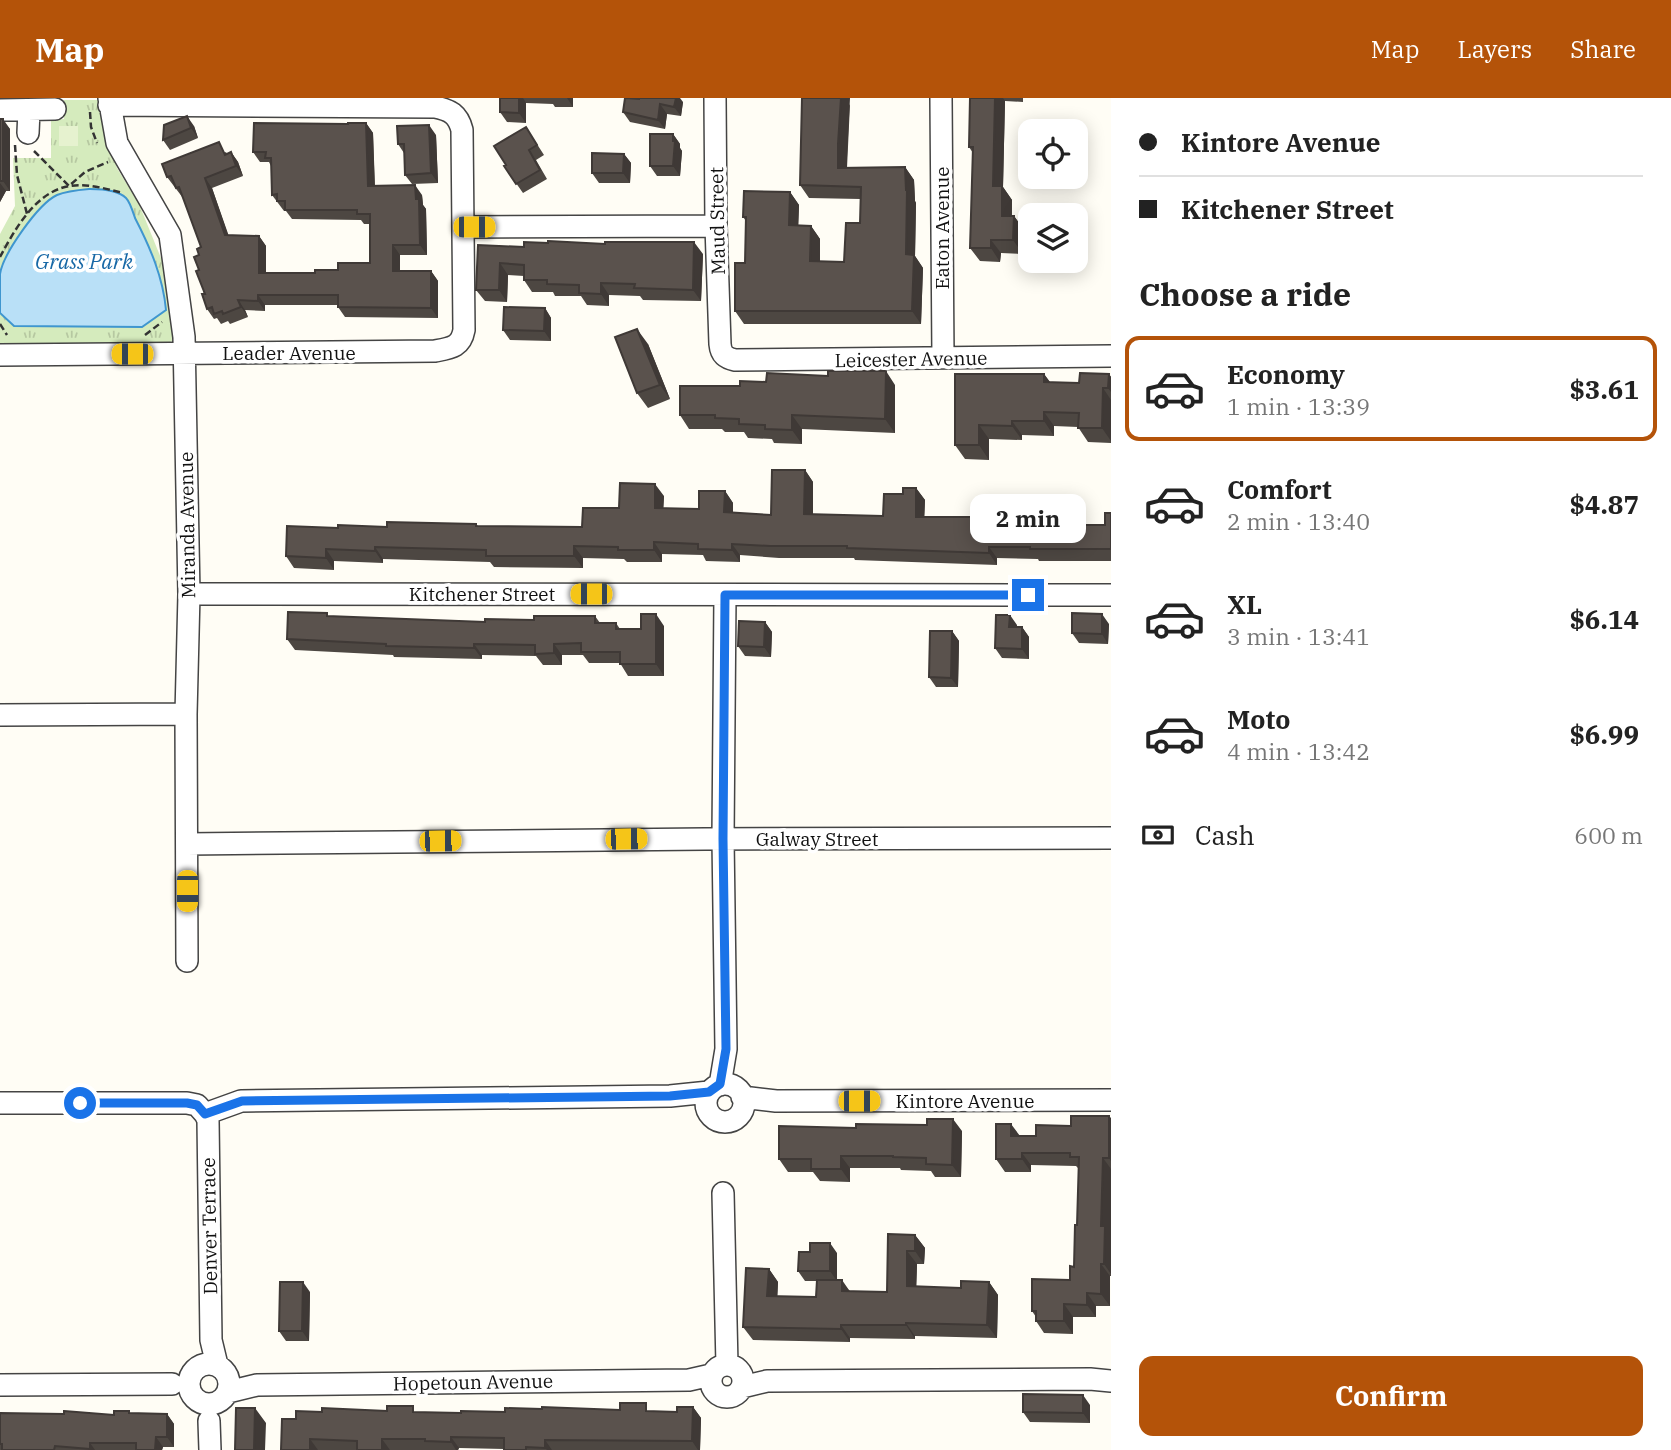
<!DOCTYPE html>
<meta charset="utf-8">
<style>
:root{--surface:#fff;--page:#f2f2f2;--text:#222;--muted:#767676;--line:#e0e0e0;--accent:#b45309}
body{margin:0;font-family:"IBM Plex Serif",serif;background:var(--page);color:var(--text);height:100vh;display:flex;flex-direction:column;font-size:26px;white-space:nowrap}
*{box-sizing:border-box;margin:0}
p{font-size:23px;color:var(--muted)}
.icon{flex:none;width:38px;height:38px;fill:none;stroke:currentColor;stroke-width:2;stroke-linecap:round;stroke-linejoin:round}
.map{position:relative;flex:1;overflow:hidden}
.side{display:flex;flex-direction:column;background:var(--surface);width:560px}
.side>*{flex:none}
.guide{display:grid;align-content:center;height:154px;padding:0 28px;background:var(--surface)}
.tools{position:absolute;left:1018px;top:21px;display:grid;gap:14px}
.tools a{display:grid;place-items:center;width:70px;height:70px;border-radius:14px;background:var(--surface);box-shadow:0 4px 18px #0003;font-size:35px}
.end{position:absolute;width:32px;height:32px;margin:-16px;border:9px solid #1a73e8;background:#fff;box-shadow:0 0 0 4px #fff}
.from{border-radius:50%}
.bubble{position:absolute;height:49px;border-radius:14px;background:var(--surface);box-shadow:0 4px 18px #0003;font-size:23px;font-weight:700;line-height:49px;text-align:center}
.car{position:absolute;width:21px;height:42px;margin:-21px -10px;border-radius:9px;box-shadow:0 0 5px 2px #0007;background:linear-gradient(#f5c518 24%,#345 0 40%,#f5c518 0 76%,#345 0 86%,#f5c518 0)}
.guide b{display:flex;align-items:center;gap:24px;height:66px;font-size:26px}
.guide b+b{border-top:2px solid var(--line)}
.guide i{width:18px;height:18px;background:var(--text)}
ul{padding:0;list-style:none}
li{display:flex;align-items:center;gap:21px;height:105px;margin:0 14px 10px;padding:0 14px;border:4px solid transparent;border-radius:14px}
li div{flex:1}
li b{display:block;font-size:26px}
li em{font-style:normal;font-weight:700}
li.selected{border-color:var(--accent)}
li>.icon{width:63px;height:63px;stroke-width:1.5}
h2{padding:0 28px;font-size:32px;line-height:84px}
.pay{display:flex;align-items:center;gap:18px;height:77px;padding:0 28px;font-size:26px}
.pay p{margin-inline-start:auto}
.button{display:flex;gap:14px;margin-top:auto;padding:14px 28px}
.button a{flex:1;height:80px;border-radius:14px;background:var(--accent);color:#fff;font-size:28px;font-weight:700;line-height:80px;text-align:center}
header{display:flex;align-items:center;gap:42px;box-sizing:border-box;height:98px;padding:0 35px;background:var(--accent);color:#fff}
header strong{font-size:33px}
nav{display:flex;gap:38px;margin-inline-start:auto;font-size:24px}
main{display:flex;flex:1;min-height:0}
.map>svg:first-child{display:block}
</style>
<header>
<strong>Map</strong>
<nav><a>Map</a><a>Layers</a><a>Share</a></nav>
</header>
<main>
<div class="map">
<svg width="1111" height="1352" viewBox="0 0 1111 1352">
<defs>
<pattern id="grass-tufts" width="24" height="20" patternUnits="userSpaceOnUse" patternTransform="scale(1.75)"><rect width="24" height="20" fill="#d5ebbd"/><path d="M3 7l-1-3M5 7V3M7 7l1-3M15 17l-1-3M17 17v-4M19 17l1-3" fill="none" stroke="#b6c8a1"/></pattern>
</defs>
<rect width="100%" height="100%" fill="#fffdf5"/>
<!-- grass -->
<path fill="url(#grass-tufts)" d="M64 2H102L103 29 117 70 139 106 165 170 175 232 172 243 164 247 0 249V136L15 108 13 60H51V22L64 21Z"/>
<!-- pitch -->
<path fill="#e6f2cf" d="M59 28H78V48H59Z"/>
<!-- water -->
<path fill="#b9e0f7" stroke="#3f96cf" stroke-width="2" d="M90 91C100 91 118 92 126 100 130 104 133 114 135 120 150 149 163 179 166 212L142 229 14 228 0 215C0 203 0 188 0 176 3 156 38 106 57 97 67 93 79 92 90 91Z"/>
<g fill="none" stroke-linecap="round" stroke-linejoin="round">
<!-- minor casing -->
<g stroke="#444" stroke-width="24">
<path id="minor" d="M109 0 117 45 170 137 184 239 189 496 186 616 187 863
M715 0 716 128 720 246C721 257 726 260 735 262L1111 258
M941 0 943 260
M0 12 55 11
M28 35 29 12
M464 129 716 128
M0 257 435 253C451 250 461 249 464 232L462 32C458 16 450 12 435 9L109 7
M189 496 1111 497
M0 617 186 616
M187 746 705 741 1111 740
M706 1005a19 19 0 1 1 38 0a19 19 0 1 1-38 0Z
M720 987 726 951 723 741 725 497
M742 999 776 1003 1111 1002
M0 1005H187L197 1007 205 1016 241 1003 670 998 709 994
M205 1016 208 1022 211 1242 217 1267
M723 1095 727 1267
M189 1286a20 20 0 1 1 40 0a20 20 0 1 1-40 0Z
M711 1283a16 16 0 1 1 32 0a16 16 0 1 1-32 0Z
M0 1287 172 1286
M742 1289 767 1283 1090 1281 1111 1283
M228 1294 257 1287 689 1282 711 1277
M209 1323 210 1352"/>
</g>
<!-- path -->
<path stroke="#333" stroke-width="2.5" stroke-dasharray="7 3.5" stroke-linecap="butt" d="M90 14 91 29 97 45
M15 47 17 77 27 116
M34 53 69 88 85 74 108 64
M0 159C15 131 36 93 70 88 88 85 106 91 123 95
M0 226 7 237
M145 237 162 224"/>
<!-- minor -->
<use href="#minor" stroke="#fff" stroke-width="21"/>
</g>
<!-- wall -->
<path fill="#4d4742" d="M500 0H573V9H555L553 6 526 5V25L507 24 500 14Z
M970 0H1023V4L1005 3 1003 89 1012 102V118H1014L1024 132 1023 156 1001 155 1000 164 980 163 970 150 973 55 969 49Z
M639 1 683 4 681 18 667 16 665 31 630 24 623 14Z
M850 6 847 70 905 69 914 82 915 103 916 105 915 158 923 170 921 226H744L735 213 745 165 746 123 743 119 790 94 799 107 798 127 811 128 820 141V164H844L860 125V101L809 100 800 87Z
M0 21 10 31V93H6L0 104Z
M366 25 373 35 375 88 422 97 423 107 426 111 427 157H400V173H431L438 183V220L345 219 338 209V207H265V213L245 212 248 219 230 226 228 223 221 226 217 220 214 221 207 211 199 172V157L201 149 183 100 167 79 226 54 227 56 231 54 238 64 243 78 212 90 228 137 259 138 266 148V175H315L370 165V126H364L361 122 292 121 286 113H284L272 97 271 68 269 64H260L253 54 348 26Z
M194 28 198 40 170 52 163 42Z
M526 29 544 57 536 62 547 81 523 95 504 68 506 67Z
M673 36 680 46V50L682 53 680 78H657L650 68Z
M436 37 438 85 412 86 405 77 404 55 398 46Z
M624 56 631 65 630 85H599L592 75Z
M478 147 703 156 701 203 643 202 640 198 609 197V208L587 207 581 198H555L553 194H532L524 182V178L508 177 507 204 485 203 476 192Z
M545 210 551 220V243L510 242 503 232Z
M648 246 670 301 648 310 637 295Z
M1044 276 1050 284 1079 285 1109 276 1111 279V345L1088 344 1078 329 1054 328V338L1022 337V342L989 341V362L965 361 955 347Z
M895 287V335L802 331V346L774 345 772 341 748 340 744 334H725L722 331H689L680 317 740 288Z
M805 372 813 384V416L883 418 903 396 916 390 925 402 924 419 1065 427H1105L1111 415V463H1039L1038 461 997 460V467L855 462 854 460H779L740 457V464L706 463 703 457 662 456V464H627L624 461 583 460V470L494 469 490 464 383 461V465L334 463V472L294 470 286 458 338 430 476 426 478 428 582 429 619 410 664 398 663 410 699 411 725 393 733 405V415L771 417Z
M329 518 485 524 595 518 600 525H616L620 531H641L664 528V578H628L620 565H589L583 557H562V567H543L536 558 482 557V561L394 559 393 557 295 552 287 541Z
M765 524 772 534 771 559 745 558 738 548Z
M1109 526 1108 546 1079 545 1072 535Z
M1017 527V529H1022L1029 539V561L1002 560 995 550Z
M952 533 959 543 958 589H936L929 579Z
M1111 1020V1178H1110V1208H1096V1219H1073V1236L1044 1235 1036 1223V1219L1032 1213 1070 1182 1074 1169 1077 1127 1079 1071 1076 1068 1031 1067V1074H1005L996 1061 1020 1038H1036L1071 1028Z
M962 1033 961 1079H935L931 1073 901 1072 900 1070H850V1084L820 1083 813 1074H788L779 1061Z
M915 1137 925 1150 924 1166H917L916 1189 961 1190 989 1184 998 1197 997 1240 915 1238V1241L850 1240V1244L753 1242 743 1229 769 1171 778 1184 777 1198 816 1199 817 1183H805L798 1173 837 1155V1182L850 1193 887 1194Z
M310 1194 309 1243H286L279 1233Z
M1090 1307V1325L1030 1324 1023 1314Z
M693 1309 701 1320 700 1352H504V1351L459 1350 458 1352H281L296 1321 418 1314 461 1315 651 1313 677 1314Z
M0 1315 114 1317 130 1315 167 1316 174 1326V1349H163L162 1352H0Z"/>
<!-- shaded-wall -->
<path fill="#3f3936" d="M519 0H523L526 5V25L519 15Z
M567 0H573V9Z
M676 0H680L683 4 681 18 674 9Z
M841 0H850L847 59V83L838 70V46Z
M995 0H1003L1005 3 1003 89 1012 102 1011 132 1002 118 993 88Z
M660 6 667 16 665 31 658 22Z
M187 18 194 28 198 40 191 30Z
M3 21 10 31V93L3 83Z
M366 25 373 35 375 98 368 88Z
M429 27 436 37 438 85 431 75Z
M673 36 680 46V50L682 53 680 78 673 68Z
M231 54 238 64 243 78 236 68Z
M624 56 631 65 630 85 623 75Z
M905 69 914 82 915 103 916 105 915 158 923 170 921 226 912 213 906 156Z
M205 80 212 90 232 147 225 137Z
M0 85 6 93 0 104Z
M415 87 422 97 423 107 426 111 427 157 420 147Z
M790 94 799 107 798 140 789 127Z
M1014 118 1024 132 1023 156 1013 142Z
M811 128 820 141V176L810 163Z
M259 138 266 148V185L259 175Z
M991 142 1001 155 1000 164 991 150Z
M694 144 703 156 701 203 693 192Z
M393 147 400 157V183L393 173Z
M500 165 508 177 507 204 499 192Z
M431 173 438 183V220L431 210Z
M601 185 609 197V208L601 196Z
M258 197 265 207V213L258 203Z
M238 202 245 212 248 219 241 209Z
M545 210 551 220V243L544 233Z
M637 231 648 246 670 301 660 287Z
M886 273 895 287V335L885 321Z
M1044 276 1054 290 1044 284Z
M1109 276 1111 279V294L1108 290Z
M1103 290 1111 302V343L1102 330Z
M1044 314 1054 328V338L1044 323Z
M792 317 802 331V346L792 332Z
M1012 323 1022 337V342L1012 328Z
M979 327 989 341V362L979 347Z
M805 372 813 384V428L804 416Z
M655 386 664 398 663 422 655 410Z
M916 390 925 402 924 431 916 419Z
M725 393 733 405V426L724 414Z
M1057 415 1065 426 1057 427Z
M654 444 662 456V464L654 452Z
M732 446 740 457V464L732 452Z
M574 448 583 460V470L574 458Z
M375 449 383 461V465L375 453Z
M989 449 997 460V467L989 455Z
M326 451 334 463V472L326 460Z
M656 516 664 528V578L656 566Z
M1102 516 1109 526 1108 546 1102 536Z
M1010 517 1017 527 1016 539 1009 529Z
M765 524 772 534 771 559 764 549Z
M1022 529 1029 539V561L1022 551Z
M952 533 959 543 958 589 951 580Z
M474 546 482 557V561L474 550Z
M554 546 562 557V567L554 555Z
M1109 1018 1111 1020V1063L1109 1060Z
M953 1021 962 1033 961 1079 952 1067Z
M1011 1026 1020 1038H1011Z
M1022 1055 1031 1067V1074L1022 1061Z
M841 1058 850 1070V1084L841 1071Z
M1103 1060 1111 1071V1176L1104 1166 1101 1128Z
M915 1137 925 1150 924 1166 915 1153Z
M830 1145 837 1155V1183L830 1173Z
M907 1153 917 1166 916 1202 907 1188Z
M1101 1166 1110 1178V1208L1101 1196Z
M769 1171 778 1184 777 1211 767 1198Z
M842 1182 851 1195 842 1193Z
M303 1184 310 1194 309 1243 302 1233Z
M989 1184 998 1197 997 1240 987 1227Z
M1087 1195 1096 1208V1219L1087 1207Z
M1064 1206 1073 1219V1236L1064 1223Z
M906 1225 915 1238V1241L906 1227Z
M841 1227 850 1240V1244L841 1231Z
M1083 1297 1090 1307V1325L1083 1315Z
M693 1309 701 1320 700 1352H698L692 1343Z
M255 1310 266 1325 265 1352H254Z
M167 1316 174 1326V1349L167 1339Z
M156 1339 163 1349 162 1352H155Z
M451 1339 459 1350 458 1352H456L451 1344Z
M310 1341 318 1352H310Z
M382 1341 390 1352H382Z
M545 1342 552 1352H547L545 1350Z
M90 1345 95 1352H91L90 1351Z"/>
<!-- building -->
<path fill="#5a524d" stroke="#3f3936" stroke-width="2" d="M500 0H519V15L500 14Z
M625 0 639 1V0H676L674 9 660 6 658 22 623 14Z
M802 0H841L838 46V70L905 69 906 92H907L906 156 914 157 912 213H735V165H745L746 119H743L744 93 790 94 789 127 811 128 810 163 844 164 846 125H860L861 89 800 87Z
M970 0H995L993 88H1002V118H1014L1013 142H991V150H970L973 49H969Z
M187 18 191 30 163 42 164 27Z
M0 21H3V83H0Z
M254 25 348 26V25H366L368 88 415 87 416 101H419L420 147H393V173H431V210L338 209V197H258V203L238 202 241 209 223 216 222 213 214 216 212 209 207 211 202 196H205L196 173 199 172 194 159 199 157 197 151 201 149 179 89 176 90 171 78 167 79 162 66 219 44 225 57 231 54 236 68 205 80 225 137 259 138V175H315V172H338V165H370V116H357V112H285V103H277V96L272 97 271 60H265L266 54H253Z
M429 27 431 75 405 77 404 46H398L397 28Z
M526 29 537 47 529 52 540 72 516 86 504 68 506 67 494 48Z
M650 36H673V43H675L673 68H650Z
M592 55 624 56 623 75H592Z
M548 143 605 146V144H694L693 192 634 190 635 186 601 185V196L579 195V187L547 186V182H524V167L500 165 499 192H476L478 147 524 149V144L548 145Z
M504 209 545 210 544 233 503 232Z
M637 231 660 287 637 295 615 239Z
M828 273H886L885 321 792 317V332L765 331V327L739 326V321L715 320V317H680V288H740V283L766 284 767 275 828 278Z
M1080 275 1109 276 1108 290H1103L1102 330H1078L1079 315 1044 314V323H1012V328L979 327V347H955V276H1044V284L1079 285Z
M772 372H805L804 416 883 418 884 396H903V390H916V419H1000V415H1057V427H1105V415H1111V451H1030V449H989V455L847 450V448H770L732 446V452L698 451V446L654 444V452H618V449L574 448V458H486V452L375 449V453L326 451V460L286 458 287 428 338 430V427L387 429V424L476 426V428L582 429 583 410H619L620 385 655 386V410L699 411V393H725L724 414 771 417Z
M288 514 327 515V518L485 524V521L534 522V518H595V525H616V531H641V516H656V566H620V554H581V545L554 546V555L535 556V547L474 546V550L386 548V546L287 541Z
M1072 515 1102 516V536L1072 535Z
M996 517H1010L1009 529H1022V551L995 550Z
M739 523 765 524 764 549 738 548Z
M930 533H952L951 580 929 579Z
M1071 1018H1109V1060H1103L1101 1128H1105L1104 1166H1101V1196L1087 1195V1207L1064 1206V1223H1036V1213H1032V1181L1070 1182V1168L1074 1169 1075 1127H1077L1079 1059H1070V1055H1022V1061H996V1026H1011V1038H1036V1027L1071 1028Z
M927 1021H953L952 1067 926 1066V1060L893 1059V1058H841V1071H811V1061H779V1028L856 1030V1026L927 1027Z
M888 1136 915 1137V1153H907V1188L961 1190V1183L989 1184 987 1227 906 1225V1227H841V1231L743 1229 746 1170 769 1171 767 1198 816 1199 817 1182H842V1193L887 1194Z
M810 1145H830V1173H798L799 1154H810Z
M280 1184H303L302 1233H279Z
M1023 1296 1083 1297V1315L1023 1314Z
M620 1305H646V1313L677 1314V1309H693L692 1343 545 1342V1350L526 1349V1352H504V1340L451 1339V1344L425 1343V1341H382V1352H357V1343L310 1341V1352H281L282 1321H296V1313L322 1314V1310L387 1313V1308H413V1314L461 1315V1313L505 1314V1310L542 1311V1309L620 1312Z
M236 1310H255L254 1352H235Z
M64 1313 114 1317V1313H129V1315L167 1316V1339H156L155 1352H136V1345H90V1351L55 1348 54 1352H2V1346H0V1315L64 1316Z"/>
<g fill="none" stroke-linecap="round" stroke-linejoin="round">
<!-- route -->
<path stroke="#1a73e8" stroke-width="9" d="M80 1005H187L197 1007 205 1016 242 1003 670 998 709 994 720 986 726 951 723 741 725 497H1028"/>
</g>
<g text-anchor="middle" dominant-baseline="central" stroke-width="7" stroke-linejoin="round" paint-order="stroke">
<!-- street labels -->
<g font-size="19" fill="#111" stroke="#fff">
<text transform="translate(717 123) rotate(-91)">Maud Street</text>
<text transform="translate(942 130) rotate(-90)">Eaton Avenue</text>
<text x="289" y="255">Leader Avenue</text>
<text transform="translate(911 261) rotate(-1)">Leicester Avenue</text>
<text transform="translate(187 427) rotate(-91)">Miranda Avenue</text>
<text x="482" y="496">Kitchener Street</text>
<text x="817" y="741">Galway Street</text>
<text x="965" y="1003">Kintore Avenue</text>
<text transform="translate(209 1128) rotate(-91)">Denver Terrace</text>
<text transform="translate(473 1284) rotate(-1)">Hopetoun Avenue</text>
</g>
<!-- water labels -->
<g font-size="21" font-style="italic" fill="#1768a6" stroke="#fff">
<text x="84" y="163">Grass Park</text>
</g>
</g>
</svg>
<div class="tools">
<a><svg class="icon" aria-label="locate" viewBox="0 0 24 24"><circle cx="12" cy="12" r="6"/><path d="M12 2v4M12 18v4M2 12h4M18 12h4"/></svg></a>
<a><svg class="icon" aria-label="layers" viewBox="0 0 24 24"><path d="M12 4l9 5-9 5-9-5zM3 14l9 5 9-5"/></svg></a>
</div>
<i class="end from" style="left:80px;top:1005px"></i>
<i class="end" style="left:1028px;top:497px"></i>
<div class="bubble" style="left:970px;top:396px;width:116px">2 min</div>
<i class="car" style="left:474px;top:129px;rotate:90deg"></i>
<i class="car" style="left:132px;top:256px;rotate:270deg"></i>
<i class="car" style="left:591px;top:496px;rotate:270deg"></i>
<i class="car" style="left:626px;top:741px;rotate:89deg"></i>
<i class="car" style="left:440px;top:743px;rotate:89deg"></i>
<i class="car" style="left:187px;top:793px;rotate:180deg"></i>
<i class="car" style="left:859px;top:1003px;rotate:90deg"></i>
</div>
<section class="side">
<div class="guide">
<b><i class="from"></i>Kintore Avenue</b>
<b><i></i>Kitchener Street</b>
</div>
<h2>Choose a ride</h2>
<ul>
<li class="selected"><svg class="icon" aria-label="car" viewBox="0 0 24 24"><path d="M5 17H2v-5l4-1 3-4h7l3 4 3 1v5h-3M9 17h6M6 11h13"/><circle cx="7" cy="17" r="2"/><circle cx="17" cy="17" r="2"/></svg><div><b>Economy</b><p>1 min · 13:39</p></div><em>$3.61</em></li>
<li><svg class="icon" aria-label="car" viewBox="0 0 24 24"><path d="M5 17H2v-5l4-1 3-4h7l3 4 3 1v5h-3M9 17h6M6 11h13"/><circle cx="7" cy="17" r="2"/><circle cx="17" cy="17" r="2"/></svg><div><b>Comfort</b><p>2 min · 13:40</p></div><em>$4.87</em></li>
<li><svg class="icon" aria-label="car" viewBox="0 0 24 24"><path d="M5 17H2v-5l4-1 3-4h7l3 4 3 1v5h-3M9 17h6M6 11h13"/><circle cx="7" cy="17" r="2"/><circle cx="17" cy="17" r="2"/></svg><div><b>XL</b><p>3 min · 13:41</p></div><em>$6.14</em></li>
<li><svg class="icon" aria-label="car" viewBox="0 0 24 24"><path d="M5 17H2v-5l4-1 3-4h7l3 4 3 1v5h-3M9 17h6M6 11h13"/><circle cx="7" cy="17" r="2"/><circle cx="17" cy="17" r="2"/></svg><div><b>Moto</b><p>4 min · 13:42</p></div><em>$6.99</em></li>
</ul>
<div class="pay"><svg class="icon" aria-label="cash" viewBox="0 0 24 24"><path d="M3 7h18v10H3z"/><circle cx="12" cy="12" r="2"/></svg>Cash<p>600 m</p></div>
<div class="button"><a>Confirm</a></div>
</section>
</main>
